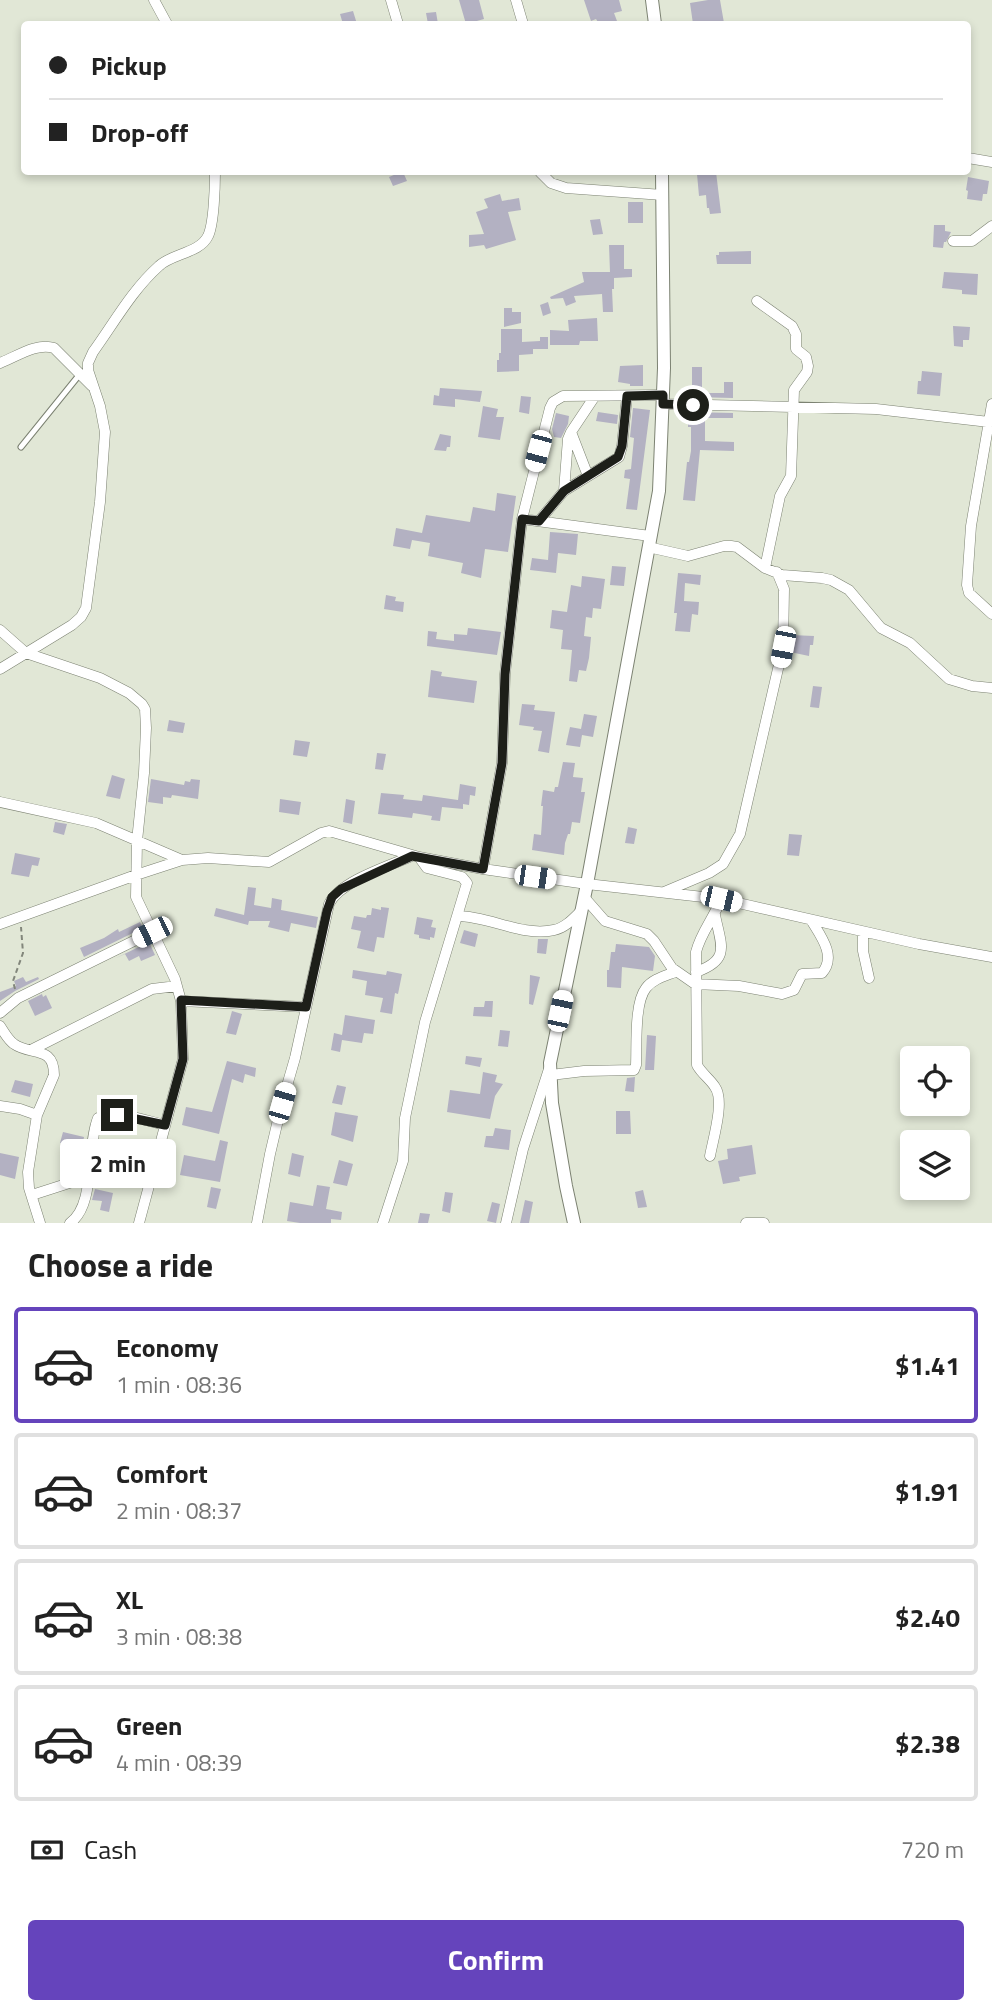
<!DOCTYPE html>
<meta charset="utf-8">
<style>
:root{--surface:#fff;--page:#f6f6f6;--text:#222;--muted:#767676;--line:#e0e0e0;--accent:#6544bc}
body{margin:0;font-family:"Titillium Web",sans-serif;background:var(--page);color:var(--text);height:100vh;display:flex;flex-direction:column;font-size:26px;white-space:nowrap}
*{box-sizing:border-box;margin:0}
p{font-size:23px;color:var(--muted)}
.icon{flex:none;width:38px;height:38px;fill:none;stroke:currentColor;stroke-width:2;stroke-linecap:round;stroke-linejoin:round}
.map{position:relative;height:1223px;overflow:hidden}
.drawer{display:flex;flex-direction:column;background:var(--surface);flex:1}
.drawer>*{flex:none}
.banner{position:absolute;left:21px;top:21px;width:950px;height:154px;border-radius:7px;box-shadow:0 4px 10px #0003;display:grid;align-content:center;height:154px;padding:0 28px;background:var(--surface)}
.tools{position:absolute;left:900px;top:1046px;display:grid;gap:14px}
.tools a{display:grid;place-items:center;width:70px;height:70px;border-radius:7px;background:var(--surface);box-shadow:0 4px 10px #0003;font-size:35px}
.end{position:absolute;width:32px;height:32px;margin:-16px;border:9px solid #1d1f19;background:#fff;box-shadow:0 0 0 4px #fff}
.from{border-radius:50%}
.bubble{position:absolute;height:49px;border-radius:7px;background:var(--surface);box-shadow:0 4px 10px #0003;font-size:23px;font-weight:700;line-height:49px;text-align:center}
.car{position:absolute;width:21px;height:42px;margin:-21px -10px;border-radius:9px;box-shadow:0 0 5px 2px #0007;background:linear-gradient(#fff 24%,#345 0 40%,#fff 0 76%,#345 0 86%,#fff 0)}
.banner b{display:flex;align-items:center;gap:24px;height:66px;font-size:26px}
.banner b+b{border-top:2px solid var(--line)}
.banner i{width:18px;height:18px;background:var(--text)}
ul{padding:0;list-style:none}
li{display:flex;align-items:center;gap:21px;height:116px;margin:0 14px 10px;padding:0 14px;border:4px solid var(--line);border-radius:7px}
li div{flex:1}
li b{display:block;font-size:26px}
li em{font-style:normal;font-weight:700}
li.on{border-color:var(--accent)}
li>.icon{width:63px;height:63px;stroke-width:1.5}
h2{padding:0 28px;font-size:32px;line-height:84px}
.pay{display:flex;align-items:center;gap:18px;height:77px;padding:0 28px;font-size:26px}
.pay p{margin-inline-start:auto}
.primary-button{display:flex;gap:14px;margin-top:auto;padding:14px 28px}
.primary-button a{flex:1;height:80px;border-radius:7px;background:var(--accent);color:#fff;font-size:28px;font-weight:700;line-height:80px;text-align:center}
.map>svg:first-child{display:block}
</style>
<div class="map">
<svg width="992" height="1223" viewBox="0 0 992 1223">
<rect width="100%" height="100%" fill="#e1e7d6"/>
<!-- building -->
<path fill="#b3b1c2" d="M459 0H479L484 19 466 24Z
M584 0H619L622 11 614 13 617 21 607 24H599L596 19 591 21Z
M708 0H720L724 23 693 24 690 3Z
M353 11 357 24H343L340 14Z
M436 12 438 24H428L426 13Z
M401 172H403L407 181 393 186 389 177Z
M716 172 721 213 710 214 709 208H707L706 195 699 196 697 174Z
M968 177 989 181 987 194H983L982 201 967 199 968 191 966 190Z
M500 194 502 201 519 198 521 210 508 212 516 240 486 249 484 245 469 247V235L484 234 476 212 488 208 484 199Z
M628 202H643V223H628Z
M600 219 603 234 593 235 590 220Z
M934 225H945V231L951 232 946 242H944L943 248 933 247Z
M609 245H624V269H632V277L614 278V289H612L613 312H603L602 294 574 296 576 302 566 306 563 298 551 299 550 297 584 282 582 272H610Z
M751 251V264H717L716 255H719V252Z
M944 272 978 274 977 295 962 294V290L942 288Z
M548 302 551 313 543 316 540 305Z
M504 308H512V312H521V323L504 327Z
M597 318 598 341H580L579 345H550V330L569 331 568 320Z
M953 326 970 327 969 340H963V347L954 346Z
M501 329H522V342L540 341V337H548V349H533V354L519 355V371L497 372V360H499V353H501Z
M643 365V386H630V384L618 382 620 366Z
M692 367H702V393H724V382H733V398L692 397Z
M922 371 942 373 940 396 917 394 918 381H921Z
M440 388 482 391 480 402 455 399V407L433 405 434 395 439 396Z
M521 396 531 397 529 414 519 412Z
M483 406 498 409 496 417H504L500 440 478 437Z
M633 408 650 410 637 510 626 509 630 479 624 478 625 470 631 469 634 438 630 437Z
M598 412 618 415 617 424 596 421Z
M688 412 733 413V418H705V441L734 442V451L700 450 695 501 683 500 687 462H689L691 451V427H688Z
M556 413 569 416 568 424 561 438 554 437 552 429Z
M440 434 451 436 450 447H447L446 451 434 450Z
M497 493 516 496 508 552 485 549 481 578 461 573 463 563 428 556 430 543 412 540 410 549 393 546 396 528 422 533 426 515 470 522 473 507 495 511Z
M550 532 578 534 576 555 558 553 556 573 530 570 532 558 548 560Z
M612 566 626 567 624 586 610 585Z
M678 573 701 575 700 585 685 583 684 601 699 602 698 615 692 614 690 632 675 631 677 613H674Z
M582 576 605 579 601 609 593 608 592 618 586 617 584 636 591 637 589 658 586 671 579 670 577 682 569 681 572 650 561 649 563 630 550 628 552 610 567 612 571 585 581 587Z
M386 595 396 597 395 601 404 602 403 612 384 609Z
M468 628 501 632 497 655 427 646 428 631 437 632 436 639 454 641V634L467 635Z
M791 635 814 636 813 645H810L809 656 790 652Z
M431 670 442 672 441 676 477 681 474 703 428 697Z
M813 686 822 687 819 708 810 707Z
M522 704 535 705 534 710 555 712 549 753 538 751 542 731 533 730 534 727 519 725Z
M584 714 597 716 593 737 582 735 580 747 566 745 570 727 581 729Z
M169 720 185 723 183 733 167 731Z
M295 740 310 742 307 757 293 755Z
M377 753 386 754 383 770 375 769Z
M563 762 575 763 573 777 583 778 581 792H585L580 823 572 822 570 834H568L565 843 564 855 532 850 534 834 541 835 543 806H541L543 790 554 792 555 787H558Z
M112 775 125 779 120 799 106 796Z
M151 779 184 785 185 781 190 782 191 779 200 780 198 799 172 795 171 798 163 797V804L148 802Z
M460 784 476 787 475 796 470 795 469 805 463 804V809L442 807 440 821 431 820 432 816 413 813 412 818 378 814 381 793 404 795 403 799 422 801 423 795 458 800Z
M280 799 301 802 299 815 279 812Z
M346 799 355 801 352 824 343 822Z
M55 822 67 824 64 835 53 832Z
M628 827 637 829 634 844 625 843Z
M789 834 802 835 799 856 787 855Z
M15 853 40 858 38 866 32 865 29 877 11 874Z
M248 887 256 888 254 905 271 908 272 898 282 900 281 910 318 917 316 928 291 923 289 932 268 927 270 921H249L248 925 214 916 216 908 244 915Z
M381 907 389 908 384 938 377 937 374 952 357 948 361 931 351 929 354 916 366 918 367 915H371L372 908 381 910Z
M417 917 433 920 431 927 436 928 434 938 430 937V940L419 938V935L414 934Z
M140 922 143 928 84 957 80 948 104 938 118 929 119 932Z
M464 930 478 934 475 947 460 943Z
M538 939H548L546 954 537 953Z
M149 942 155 955 141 961 139 956 129 961 125 954 114 959Z
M616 944 649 947 655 956 653 971 622 967 621 988 607 987V970H609L611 952H615Z
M353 970 386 975 387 971 402 974 398 994 395 993 392 1014 380 1012 383 998 365 995 367 981 352 978Z
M530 975 540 977 533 1005 529 1004Z
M23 977 26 982 38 977 39 979 15 991 0 1001V992L16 986 14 981Z
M42 994 43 997 46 995 52 1008 35 1016 28 1001Z
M485 1001H493L492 1017 473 1016 474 1007H484Z
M232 1011 242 1014 236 1035 226 1033Z
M345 1015 375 1020 373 1034 364 1033 362 1043 342 1040 340 1052 331 1050 334 1033 342 1035Z
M500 1030 510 1031 508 1047 498 1046Z
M647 1035 656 1036 654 1070H645Z
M466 1056 482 1058 480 1067 465 1064Z
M227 1061 256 1068 255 1077 245 1074 243 1083 232 1079 219 1134 182 1125 186 1107 212 1112Z
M483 1072 497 1075 495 1082 503 1084 495 1096 490 1119 447 1112 450 1090 480 1094Z
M635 1077 634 1092 625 1091 627 1078Z
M15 1080 33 1084 30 1097 11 1092Z
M337 1085 346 1087 342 1105 332 1103Z
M616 1111H630L631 1134H616Z
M335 1112 358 1116 353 1142 331 1135Z
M495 1128 511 1130 509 1150 484 1147 486 1136H493Z
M63 1132 84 1137 82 1148 60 1143Z
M220 1140 228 1142 220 1182 180 1175 184 1155 215 1161Z
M752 1145 756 1174 739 1177 740 1181 723 1184 718 1161 728 1159 727 1149Z
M0 1153 19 1157 15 1179 0 1175Z
M292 1153 304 1156 300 1177 288 1174Z
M339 1160 353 1164 347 1186 333 1183Z
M317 1185 330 1187 326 1209 342 1212 341 1220 331 1219V1223H300L287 1221 290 1202 313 1206Z
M211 1187 221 1189 216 1209 207 1207Z
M95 1189 113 1193 109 1212 100 1210 102 1201 92 1200Z
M643 1190 647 1207 638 1208 635 1192Z
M445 1192 453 1193 450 1213 442 1211Z
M525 1200 533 1202 529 1223H520Z
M492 1202 500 1204 496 1223 487 1221Z
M420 1213 430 1214 428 1223H418Z"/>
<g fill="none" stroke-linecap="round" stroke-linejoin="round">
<!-- service casing -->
<g stroke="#7c8272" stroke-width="7">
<path id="service" d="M21 447 80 374"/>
</g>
<!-- minor casing -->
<g stroke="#7c8272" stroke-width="11">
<path id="minor" d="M154 0 167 24
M391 0 398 24
M516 0 523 24
M968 158 992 162
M540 172 551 183 566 188 663 195
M953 241H972L992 226
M757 301 792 326 796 334V349L806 357 808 366 807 372 794 390 791 476 780 496 765 568
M0 363C16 357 37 342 54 348L92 386
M663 404 876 409 989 422
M992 404 971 526 967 585 969 593 992 614
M571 432 588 476
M564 491 568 439 571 432 595 396
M522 519 650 536
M539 521 564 491 619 457 622 446 627 396
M648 547 688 556 724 546H731L737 547 765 568 782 575 822 578 831 580 849 590 881 628 910 643 949 679 972 686 992 688
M0 630 26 653 100 678 129 693 142 704 145 709 146 728 144 773 137 841 136 897 175 979 181 1001 183 1059 139 1223
M0 669 72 625 81 617 86 608 100 502 105 432 100 406 88 370V363L93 352C114 323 132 290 159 266 171 254 200 253 208 236 214 224 215 186 215 172
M0 802 96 823 182 860
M483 869 502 763 505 674 522 519 550 408 553 402 563 396 663 395
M664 892 709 873 723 864 740 834 783 647 784 589 777 572
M584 897 605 921 647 934 654 941 672 968 695 984 739 986 782 994 794 990 802 974 822 973C837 956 820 935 811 920
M457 916C490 916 521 937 554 930 565 928 574 918 581 911
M0 924 136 875 182 860 208 858 269 862 321 833 329 831 419 857 483 869 587 884 721 899 919 944 992 957
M863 932V951L869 978
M696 972C731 960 721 945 715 915
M181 1001 306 1007
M0 1013 18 998 152 932
M0 1026C4 1032 8 1040 14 1044 31 1056 54 1045 54 1075L37 1115 28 1172 29 1188 40 1223
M31 1050 152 989 177 986
M551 1075 584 1071 634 1070 636 1065C637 1046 634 1003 646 988 653 979 665 976 675 972
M0 1106 20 1109 37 1115
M710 1156C713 1139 725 1101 715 1087 710 1079 702 1074 697 1065L696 952C701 932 714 918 721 899
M32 1195 88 1177
M70 1223C96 1205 86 1147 98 1118 114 1109 147 1121 165 1125
M257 1223 270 1154 282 1103 295 1058 329 904C340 881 389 866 412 856
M383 1223 403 1161 405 1118 425 1022 467 883 462 877 427 868 419 857
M506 1223 523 1149 549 1069
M746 1223H764"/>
</g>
<!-- tertiary casing -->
<g stroke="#7c8272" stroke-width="14">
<path id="tertiary" d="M652 0 655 24
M574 1223 566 1186 552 1103 550 1063 587 884 659 491 664 368 662 172"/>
</g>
<!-- path -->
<path stroke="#82867b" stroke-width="2" stroke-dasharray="5 3.5" stroke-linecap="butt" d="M15 989 13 981 23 953 21 927"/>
<!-- service -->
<use href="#service" stroke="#fff" stroke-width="5"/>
<!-- minor -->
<use href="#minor" stroke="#fff" stroke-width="10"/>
<!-- tertiary -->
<use href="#tertiary" stroke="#fff" stroke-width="12"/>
</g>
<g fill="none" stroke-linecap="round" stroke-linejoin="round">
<!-- route -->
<path stroke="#1d1f19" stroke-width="9" d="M117 1115 165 1125 183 1059 181 1000 306 1007 327 911 332 897 341 889 412 856 483 869 502 763 505 674 522 519 539 521 564 491 618 457 622 446 627 396 663 395V404L693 405"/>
</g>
</svg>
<div class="tools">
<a><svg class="icon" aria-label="locate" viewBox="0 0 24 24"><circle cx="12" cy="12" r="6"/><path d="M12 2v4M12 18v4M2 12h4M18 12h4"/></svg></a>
<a><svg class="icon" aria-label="layers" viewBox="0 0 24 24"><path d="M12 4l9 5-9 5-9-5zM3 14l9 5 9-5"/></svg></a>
</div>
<i class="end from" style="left:693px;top:405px"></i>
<i class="end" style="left:117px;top:1115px"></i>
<div class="bubble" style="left:60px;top:1139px;width:116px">2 min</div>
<i class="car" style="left:538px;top:451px;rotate:195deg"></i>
<i class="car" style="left:783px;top:647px;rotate:191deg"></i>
<i class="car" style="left:535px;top:877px;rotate:98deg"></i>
<i class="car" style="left:721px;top:899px;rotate:103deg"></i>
<i class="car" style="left:152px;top:932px;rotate:244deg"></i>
<i class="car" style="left:560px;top:1011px;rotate:12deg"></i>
<i class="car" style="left:282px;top:1103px;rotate:16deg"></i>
<div class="banner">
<b><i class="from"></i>Pickup</b>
<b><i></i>Drop-off</b>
</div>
</div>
<section class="drawer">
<h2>Choose a ride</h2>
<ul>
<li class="on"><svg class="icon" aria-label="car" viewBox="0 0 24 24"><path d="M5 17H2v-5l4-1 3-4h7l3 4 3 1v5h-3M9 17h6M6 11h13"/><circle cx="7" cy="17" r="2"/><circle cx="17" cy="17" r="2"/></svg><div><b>Economy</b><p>1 min · 08:36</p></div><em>$1.41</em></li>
<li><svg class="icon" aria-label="car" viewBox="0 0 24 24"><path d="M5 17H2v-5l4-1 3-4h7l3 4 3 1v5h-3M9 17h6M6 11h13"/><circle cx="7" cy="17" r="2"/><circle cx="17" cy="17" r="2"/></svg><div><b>Comfort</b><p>2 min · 08:37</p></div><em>$1.91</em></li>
<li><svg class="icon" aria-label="car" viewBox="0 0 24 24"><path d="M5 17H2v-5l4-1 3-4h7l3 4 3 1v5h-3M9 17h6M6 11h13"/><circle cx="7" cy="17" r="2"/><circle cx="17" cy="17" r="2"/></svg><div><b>XL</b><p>3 min · 08:38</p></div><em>$2.40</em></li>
<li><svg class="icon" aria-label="car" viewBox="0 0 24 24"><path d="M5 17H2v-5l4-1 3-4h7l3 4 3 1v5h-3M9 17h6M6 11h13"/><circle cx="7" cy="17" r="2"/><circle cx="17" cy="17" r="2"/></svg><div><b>Green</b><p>4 min · 08:39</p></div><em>$2.38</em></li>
</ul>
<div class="pay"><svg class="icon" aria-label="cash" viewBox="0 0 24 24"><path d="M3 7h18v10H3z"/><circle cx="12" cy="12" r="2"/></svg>Cash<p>720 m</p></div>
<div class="primary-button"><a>Confirm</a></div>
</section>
